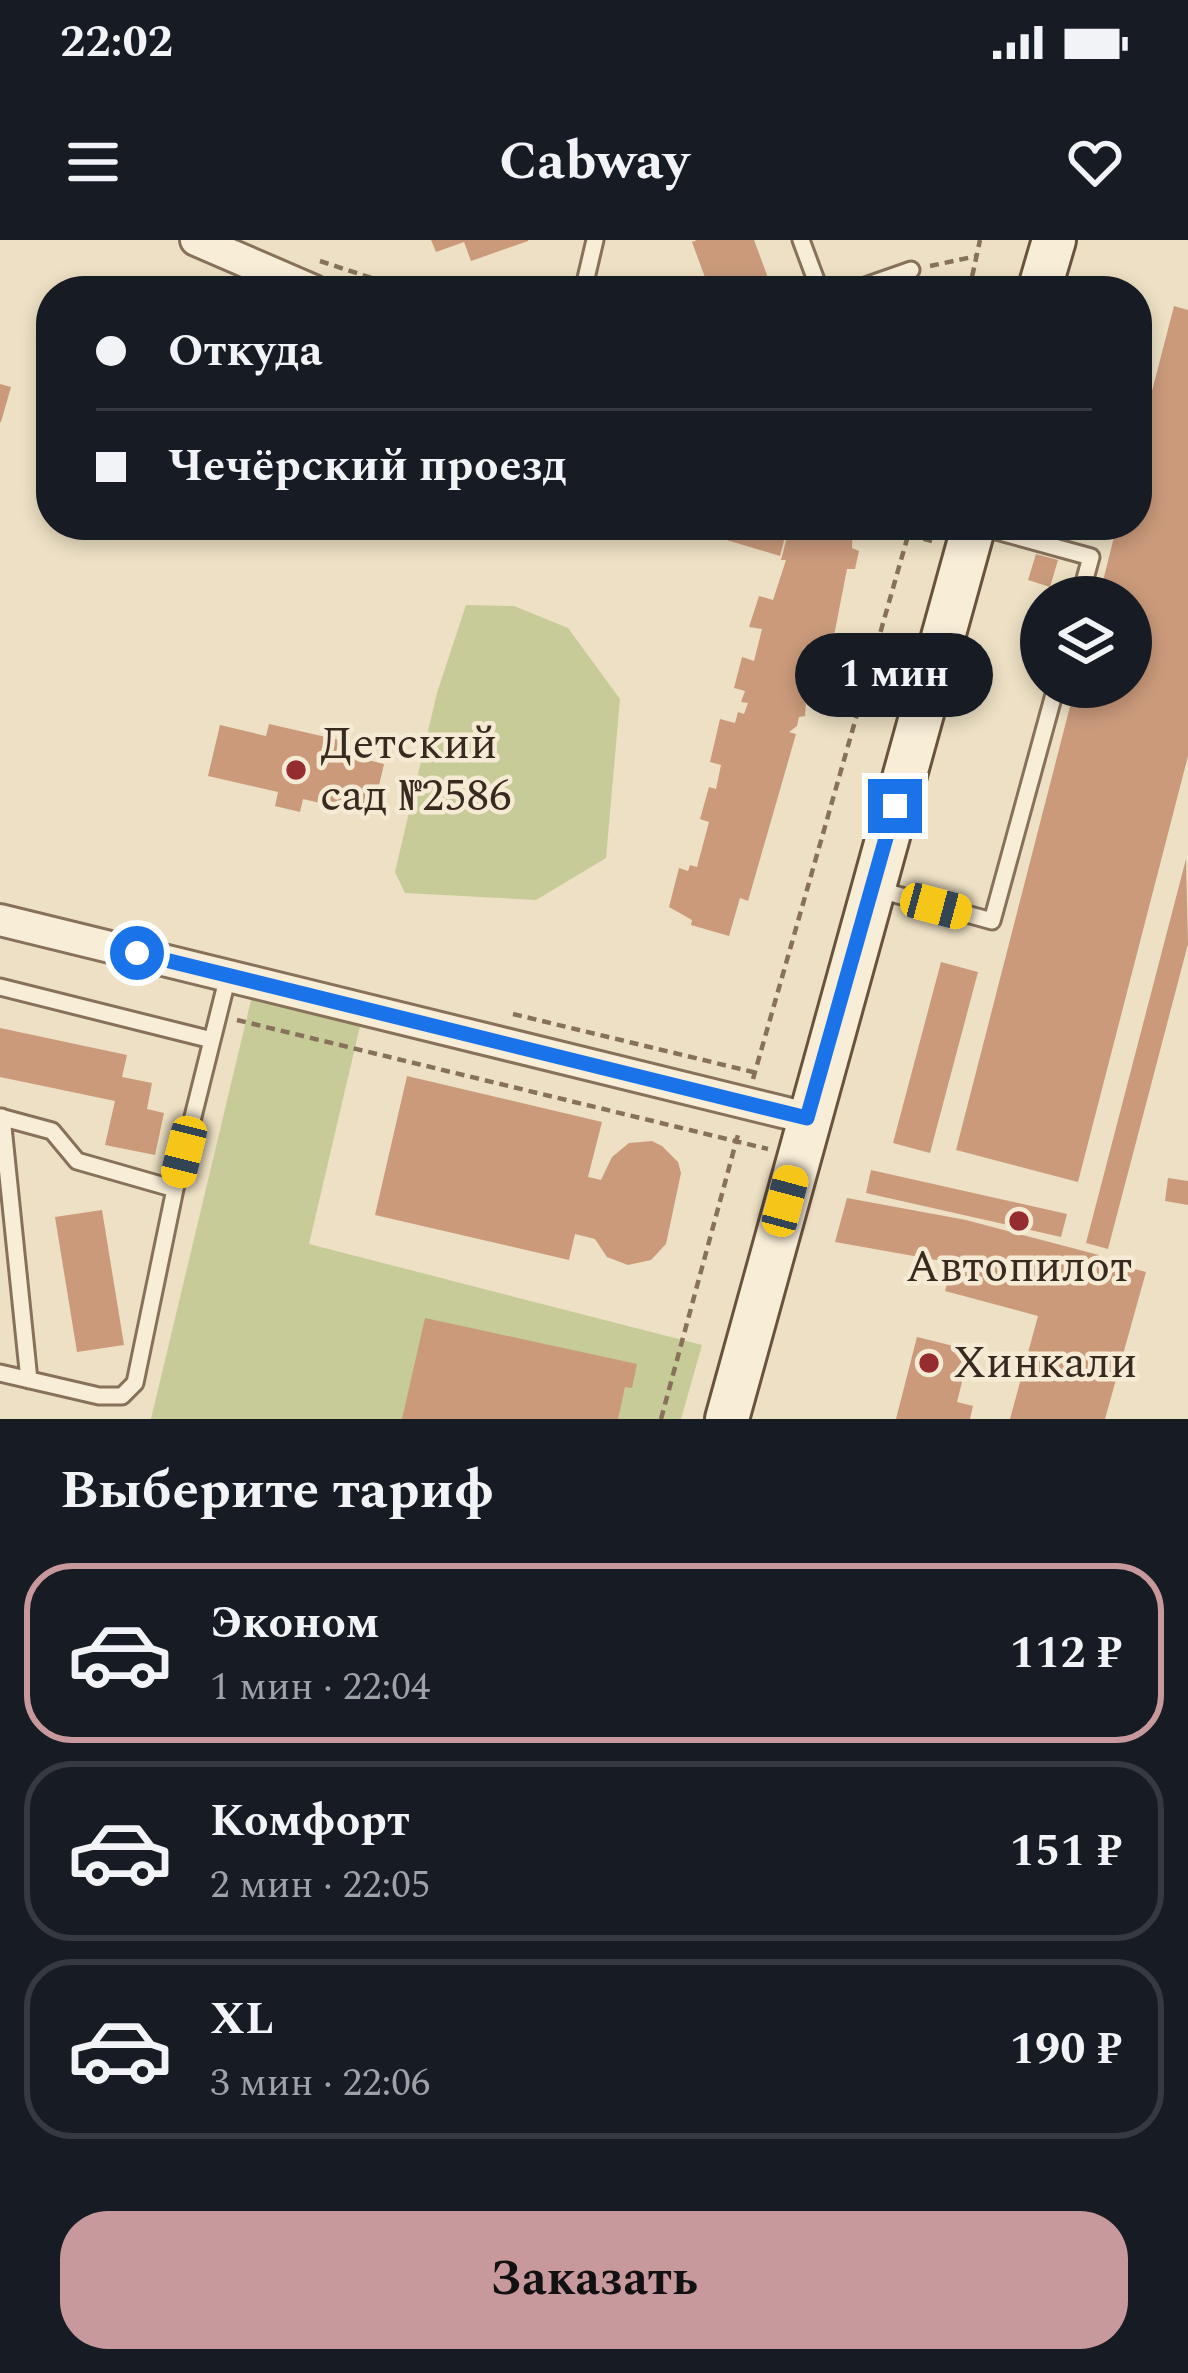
<!DOCTYPE html>
<html lang="ru">
<meta charset="utf-8">
<style>
:root{--surface:#171b24;--page:#242831;--text:#f1f3f6;--muted:#9ea1a6;--line:#363941;--accent:#c8999c}
body{margin:0;font-family:Spectral,serif;background:var(--page);color:var(--text);height:100vh;display:flex;flex-direction:column;font-size:45px;white-space:nowrap}
*{box-sizing:border-box;margin:0}
p{font-size:39px;color:var(--muted)}
.icon{flex:none;width:66px;height:66px;fill:none;stroke:currentColor;stroke-width:2;stroke-linecap:round;stroke-linejoin:round}
.map{position:relative;height:1179px;overflow:hidden}
.details{display:flex;flex-direction:column;background:var(--surface);flex:1}
.details>*{flex:none}
.guide{position:absolute;left:36px;top:36px;width:1116px;height:264px;border-radius:48px;box-shadow:0 6px 18px #0003;display:grid;align-content:center;height:264px;padding:0 60px;background:var(--surface)}
.controls{position:absolute;left:1020px;top:336px;display:grid;gap:24px}
.controls a{display:grid;place-items:center;width:132px;height:132px;border-radius:50%;background:var(--surface);box-shadow:0 6px 18px #0003;font-size:60px}
.end{position:absolute;width:54px;height:54px;margin:-27px;border:15px solid #1a73e8;background:#fff;box-shadow:0 0 0 6px #fff}
.from{border-radius:50%}
.bubble{position:absolute;height:84px;border-radius:42px;background:var(--surface);box-shadow:0 6px 18px #0003;font-size:39px;font-weight:700;line-height:84px;text-align:center}
.car{position:absolute;width:36px;height:72px;margin:-36px -18px;border-radius:15px;box-shadow:0 0 9px 3px #0007;background:linear-gradient(#f5c518 24%,#345 0 40%,#f5c518 0 76%,#345 0 86%,#f5c518 0)}
.guide b{display:flex;align-items:center;gap:42px;height:114px;font-size:45px}
.guide b+b{border-top:3px solid var(--line)}
.guide i{width:30px;height:30px;background:var(--text)}
ul{padding:0;list-style:none}
li{display:flex;align-items:center;gap:36px;height:180px;margin:0 24px 18px;padding:0 36px;border:6px solid var(--line);border-radius:48px}
li div{flex:1}
li b{display:block;font-size:45px}
li em{font-style:normal;font-weight:700}
li.on{border-color:var(--accent)}
li>.icon{width:108px;height:108px;stroke-width:1.5}
h2{padding:0 60px;font-size:54px;line-height:144px}
.button{display:flex;gap:24px;margin-top:auto;padding:24px 60px}
.button a{flex:1;height:138px;border-radius:48px;background:var(--accent);color:#111;font-size:48px;font-weight:700;line-height:138px;text-align:center}
.status{display:flex;justify-content:space-between;align-items:center;height:84px;padding:0 60px;background:var(--surface);direction:ltr}
.status svg{height:33px;fill:currentColor}
header{display:flex;justify-content:space-between;align-items:center;height:156px;padding:0 60px;background:var(--surface);font-size:54px;font-weight:700}
.map>svg:first-child{display:block}
</style>
<div class="status"><b>22:02</b><svg viewBox="0 0 49 12"><path d="M0 12V9h3v3zM5 12V6h3v6zM10 12V3h3v9zM15 12V0h3v12zM26 1h20v11H26zM47 4h2v5h-2z"/></svg></div>
<header><svg class="icon" aria-label="menu" viewBox="0 0 24 24"><path d="M4 6h16M4 12h16M4 18h16"/></svg>Cabway<svg class="icon" aria-label="heart" viewBox="0 0 24 24"><path d="M12 20l-8-8c-3-5 5-10 8-4 3-6 11-1 8 4z"/></svg></header>
<div class="map">
<svg width="1188" height="1179" viewBox="0 0 1188 1179">
<rect width="100%" height="100%" fill="#ede0c4"/>
<!-- green -->
<path fill="#c6cb98" d="M466 365 514 366 568 388 620 459 606 618 536 660 405 653 395 632 437 453Z
M252 756 361 782 309 1004 702 1105 681 1179H151Z"/>
<!-- building -->
<path fill="#ca9a7b" d="M431 0H528V1L471 21 464 2 436 12Z
M697 0H754L773 51H710L692 2Z
M1174 66 1188 70V516L1078 942 956 910 1075 447H1131V357H1099L1117 285H1137V209Z
M0 144 11 147 1 182H0Z
M314 285H353L351 295Z
M677 285H788L780 316Z
M790 285H853L852 308 859 311 855 329H847L832 406 826 405 821 426 814 425 811 461H806L805 476 799 477 797 486 789 492 796 494 748 661 740 658 729 696 691 685 692 680 669 667 679 628 688 631 690 625 697 627 709 582 700 579 709 547 716 549 721 525 710 522 720 479 735 483 738 472 744 474 748 463 741 462 745 451 734 448 742 417 754 421 762 389 749 387 759 356 773 360 786 320H781Z
M1036 314 1058 320 1050 347 1028 340Z
M269 484 339 500 336 512 384 524 372 575 303 559 300 572 275 566 278 552 208 536 220 485 266 496Z
M1186 619 1188 704 1108 1009 1086 1003Z
M941 722 978 732 930 913 893 903Z
M0 788 127 815 122 837 152 843 147 869 164 873 155 915 105 905 115 861 0 837Z
M407 836 602 882 588 937 601 940 612 917 629 903 652 901 662 906 678 922 681 933 666 1004 651 1020 628 1025 607 1017 595 999 575 994 569 1020 375 975Z
M871 930 1067 974 1061 997 866 953Z
M1168 938 1188 941V965L1165 961Z
M847 958 966 980 1099 1015 1098 1019 1146 1032 1105 1179H1010L1038 1076 945 1051 953 1023 835 1002Z
M102 970 124 1105 77 1112 55 977Z
M425 1078 637 1124 632 1148 625 1147 618 1179H402Z
M917 1097 970 1110 957 1162 973 1166 970 1179H896Z"/>
<g fill="none" stroke-linecap="round" stroke-linejoin="round">
<!-- service casing -->
<g stroke="#87715b" stroke-width="21">
<path id="service" d="M801 0 820 51
M583 51 595 0
M851 51 911 30
M978 286 1091 317 1080 357
M876 649 992 681 1056 447
M0 747 212 800
M0 877 52 891 77 921 175 949
M2 877 29 1140
M0 1133 99 1156H122L135 1143 175 949 228 736"/>
</g>
<!-- minor casing -->
<g stroke="#87715b" stroke-width="36">
<path id="minor" d="M196 0 314 51
M0 680 807 878"/>
</g>
<!-- secondary casing -->
<g stroke="#69533e" stroke-width="48">
<path id="secondary" d="M1039 51 1054 0
M727 1179 974 285"/>
</g>
<!-- path -->
<path stroke="#87715b" stroke-width="4.5" stroke-dasharray="9 6" stroke-linecap="butt" d="M320 21 411 51
M930 26 977 16
M972 43 995 51
M969 51 980 0
M909 295 932 301
M513 774 753 832
M237 780 768 909
M753 839 911 285
M661 1179 739 891"/>
<!-- service -->
<use href="#service" stroke="#f8edd7" stroke-width="15"/>
<!-- minor -->
<use href="#minor" stroke="#f8edd7" stroke-width="30"/>
<!-- secondary -->
<use href="#secondary" stroke="#f8edd7" stroke-width="42"/>
</g>
<g fill="none" stroke-linecap="round" stroke-linejoin="round">
<!-- route -->
<path stroke="#1a73e8" stroke-width="15" d="M137 713 807 878 895 566"/>
</g>
<!-- markers -->
<g fill="#952c2f" stroke="#f5ead3" stroke-width="4.5">
<circle cx="296" cy="530" r="12"/>
<circle cx="1019" cy="981" r="12"/>
<circle cx="929" cy="1123" r="12"/>
</g>
<g text-anchor="middle" dominant-baseline="central" stroke-width="9" stroke-linejoin="round" paint-order="stroke">
<!-- poi labels -->
<g font-size="45" fill="#382a1e" stroke="#f5ead3" text-anchor="start">
<text x="320" y="504">Детский<tspan x="320" dy="52">сад №2586</tspan></text>
<text x="1019" y="1027" text-anchor="middle">Автопилот</text>
<text x="953" y="1123">Хинкали</text>
</g>
</g>
</svg>
<div class="controls">
<a><svg class="icon" aria-label="layers" viewBox="0 0 24 24"><path d="M12 4l9 5-9 5-9-5zM3 14l9 5 9-5"/></svg></a>
</div>
<i class="end from" style="left:137px;top:713px"></i>
<i class="end" style="left:895px;top:566px"></i>
<div class="bubble" style="left:795px;top:393px;width:198px">1 мин</div>
<i class="car" style="left:936px;top:666px;rotate:105deg"></i>
<i class="car" style="left:184px;top:912px;rotate:194deg"></i>
<i class="car" style="left:785px;top:961px;rotate:15deg"></i>
<div class="guide">
<b><i class="from"></i>Откуда</b>
<b><i></i>Чечёрский проезд</b>
</div>
</div>
<section class="details">
<h2>Выберите тариф</h2>
<ul>
<li class="on"><svg class="icon" aria-label="car" viewBox="0 0 24 24"><path d="M5 17H2v-5l4-1 3-4h7l3 4 3 1v5h-3M9 17h6M6 11h13"/><circle cx="7" cy="17" r="2"/><circle cx="17" cy="17" r="2"/></svg><div><b>Эконом</b><p>1 мин · 22:04</p></div><em>112 ₽</em></li>
<li><svg class="icon" aria-label="car" viewBox="0 0 24 24"><path d="M5 17H2v-5l4-1 3-4h7l3 4 3 1v5h-3M9 17h6M6 11h13"/><circle cx="7" cy="17" r="2"/><circle cx="17" cy="17" r="2"/></svg><div><b>Комфорт</b><p>2 мин · 22:05</p></div><em>151 ₽</em></li>
<li><svg class="icon" aria-label="car" viewBox="0 0 24 24"><path d="M5 17H2v-5l4-1 3-4h7l3 4 3 1v5h-3M9 17h6M6 11h13"/><circle cx="7" cy="17" r="2"/><circle cx="17" cy="17" r="2"/></svg><div><b>XL</b><p>3 мин · 22:06</p></div><em>190 ₽</em></li>
</ul>
<div class="button"><a>Заказать</a></div>
</section>
